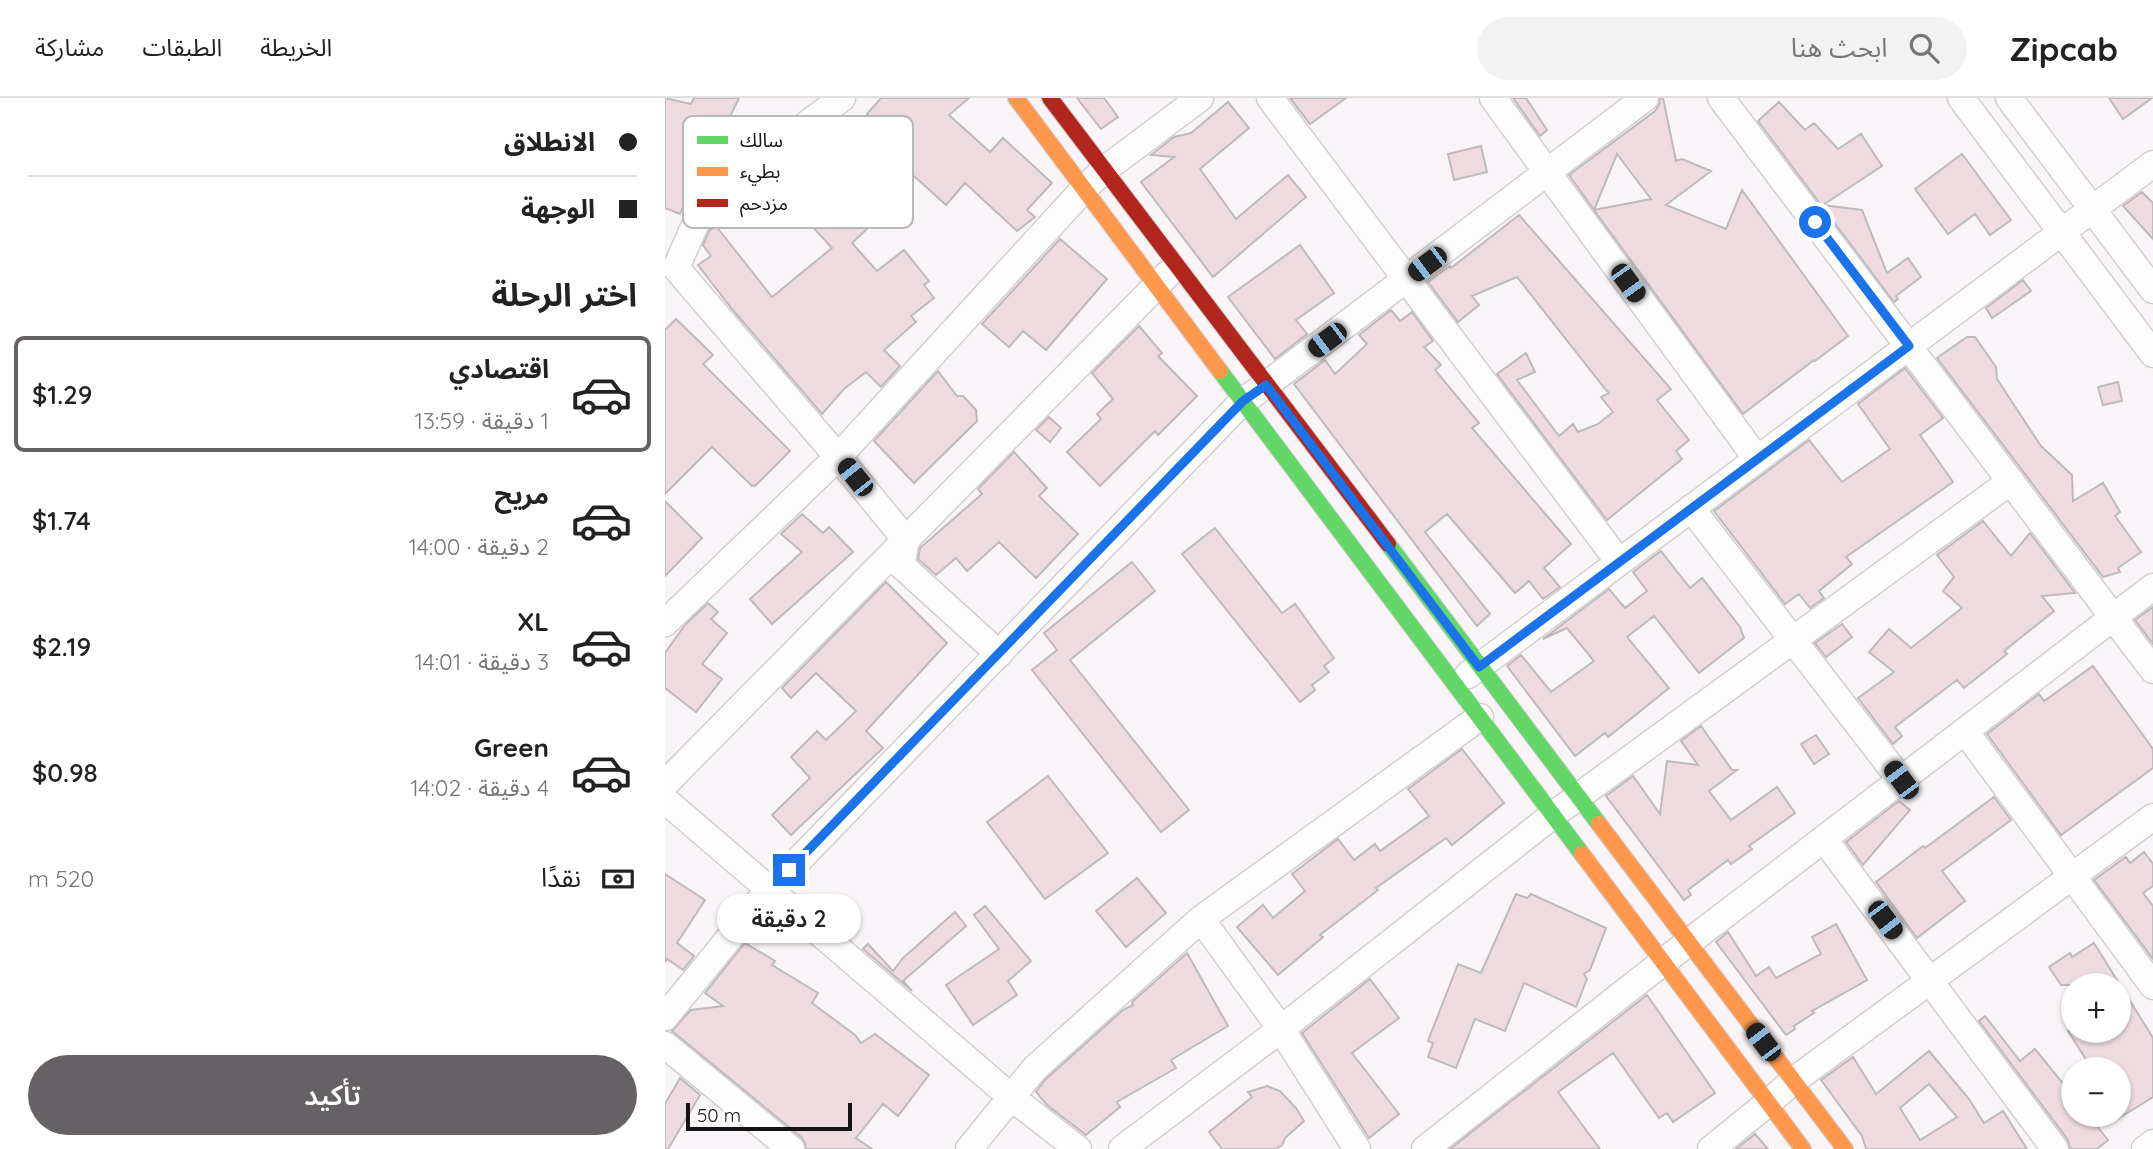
<!DOCTYPE html>
<html lang="ar">
<meta charset="utf-8">
<style>
:root{--surface:#fff;--page:#f2f2f2;--text:#222;--muted:#767676;--line:#e0e0e0;--accent:#656164}
body{margin:0;font-family:Quicksand,"Noto Sans Arabic",sans-serif;background:var(--page);color:var(--text);direction:rtl;height:100vh;display:flex;flex-direction:column;font-size:26px;white-space:nowrap}
*{box-sizing:border-box;margin:0}
p{font-size:23px;color:var(--muted)}
.icon{flex:none;width:38px;height:38px;fill:none;stroke:currentColor;stroke-width:2;stroke-linecap:round;stroke-linejoin:round}
.map{position:relative;flex:1;overflow:hidden;direction:ltr}
.panel{display:flex;flex-direction:column;background:var(--surface);width:665px}
.panel>*{flex:none}
.hud{display:grid;align-content:center;height:154px;padding:0 28px;background:var(--surface)}
.buttons{position:absolute;left:1396px;top:875px;display:grid;gap:14px}
.buttons a{display:grid;place-items:center;width:70px;height:70px;border-radius:50%;background:var(--surface);box-shadow:0 2px 5px #0004;font-size:35px}
.scale{position:absolute;left:21px;bottom:18px;width:166px;box-sizing:border-box;padding-left:7px;border:4px solid #161215;border-top:0;font-size:19px;line-height:24px;white-space:nowrap;color:#161215;-webkit-text-stroke:5px #fff;paint-order:stroke}
.end{position:absolute;width:32px;height:32px;margin:-16px;border:9px solid #1a73e8;background:#fff;box-shadow:0 0 0 4px #fff}
.from{border-radius:50%}
.bubble{position:absolute;height:49px;border-radius:24px;background:var(--surface);box-shadow:0 2px 5px #0004;font-size:23px;font-weight:600;line-height:49px;text-align:center;direction:rtl}
.car{position:absolute;width:21px;height:42px;margin:-21px -10px;border-radius:9px;box-shadow:0 0 5px 2px #0007;background:linear-gradient(#222 24%,#8ab4d8 0 40%,#222 0 76%,#8ab4d8 0 86%,#222 0)}
.hud b{display:flex;align-items:center;gap:24px;height:66px;font-size:26px}
.hud b+b{border-top:2px solid var(--line)}
.hud i{width:18px;height:18px;background:var(--text)}
ul{padding:0;list-style:none}
li{display:flex;align-items:center;gap:21px;height:116px;margin:0 14px 10px;padding:0 14px;border:4px solid transparent;border-radius:10px}
li div{flex:1}
li b{display:block;font-size:26px}
li em{font-style:normal;font-weight:600}
li.active{border-color:var(--accent)}
li>.icon{width:63px;height:63px;stroke-width:1.5}
h2{padding:0 28px;font-size:32px;line-height:84px}
.pay{display:flex;align-items:center;gap:18px;height:77px;padding:0 28px;font-size:26px}
.pay p{margin-inline-start:auto}
.primary-button{display:flex;gap:14px;margin-top:auto;padding:14px 28px}
.primary-button a{flex:1;height:80px;border-radius:42px;background:var(--accent);color:#fff;font-size:28px;font-weight:600;line-height:80px;text-align:center}
header{display:flex;align-items:center;gap:42px;box-sizing:border-box;height:98px;padding:0 35px;background:var(--surface);border-bottom:2px solid var(--line)}
header strong{font-size:33px}
nav{display:flex;gap:38px;margin-inline-start:auto;font-size:24px}
.search{width:490px;height:63px;background:var(--page);display:flex;align-items:center;gap:18px;box-sizing:border-box;padding:0 24px;border-radius:38px;color:var(--muted);font-size:26px}
main{display:flex;flex:1;min-height:0}
.map>svg:first-child{display:block}
</style>
<header>
<strong>Zipcab</strong>
<div class="search"><svg class="icon" aria-label="search" viewBox="0 0 24 24"><circle cx="10" cy="10" r="6"/><path d="M15 15l6 6"/></svg>ابحث هنا</div>
<nav><a>الخريطة</a><a>الطبقات</a><a>مشاركة</a></nav>
</header>
<main>
<div class="map">
<svg width="1488" height="1051" viewBox="0 0 1488 1051">
<rect width="100%" height="100%" fill="#f9f4f7"/>
<!-- building -->
<path fill="#eddbdf" stroke="#bebabb" stroke-width="2" fill-rule="evenodd" d="M0 0 26 6 29 0H74L62 25 56 22 15 116 0 110Z
M216 0H304L284 17 325 54 338 40 387 85 362 112 370 119 352 133 300 85 281 107 239 69 248 58 202 16Z
M412 0H439L453 19 436 31Z
M625 0H681L645 26Z
M848 0H861L882 32 875 38Z
M995 0H998L1011 63 1017 61 1046 73 1001 107 1061 131 1077 92 1183 238 1150 263 1149 262 1078 316 929 112 986 101 952 56 929 112 904 77 990 13 994 7Z
M1444 0H1487L1458 21Z
M563 4 584 30 535 71 571 121 623 77 641 99 548 179 476 84 509 59 486 57 509 39 526 35Z
M1114 4 1140 32 1149 25 1173 51 1196 36 1217 68 1158 107 1197 112 1222 175 1243 160 1256 179 1231 198 1233 201 1229 204 1093 23Z
M140 47 199 111 191 119 202 131 187 145 212 173 239 152 264 183 259 187 269 200 246 218 251 224 219 252 235 268 216 289 201 274 179 291 157 316 67 211 33 167 46 158 38 147 44 133 51 128 107 199 167 150 103 80Z
M816 48 822 74 789 82 783 56Z
M1297 56 1346 122 1325 137 1310 116 1283 136 1250 91Z
M1477 94 1488 105V141L1458 108Z
M854 117 1006 291 992 302 1024 342 1011 353 1017 361 942 422 832 276 861 255 870 274 852 282 894 338 908 326 913 334 933 326 948 314 936 299 944 295 941 292 852 179 807 198 814 207 793 224 763 184 785 168 786 170Z
M395 141 442 181 381 252 358 233 344 249 317 226Z
M635 147 669 195 631 222 642 236 610 261 563 199Z
M1358 182 1366 193 1327 220 1321 210Z
M726 212 735 223 747 214 768 243 759 249 776 267 770 272 814 325 807 330 906 446 879 470 895 489 878 501 864 483 850 495 782 416 760 434 825 516 812 528 629 286 660 262 670 276 702 246 694 237Z
M11 221 48 257 38 266 125 353 90 388 89 387 87 388 47 349 0 396V232Z
M474 228 497 255 493 258 532 298 493 337 490 333 435 388 402 354 436 321 432 316 448 301 427 275Z
M1302 239H1310L1331 269 1332 281 1376 348 1407 377 1408 403 1438 385 1455 414 1450 418 1476 454 1453 470 1455 474 1438 479 1272 260Z
M1240 270 1278 320 1255 337 1288 384 1181 459 1187 466 1154 493 1159 500 1145 510 1134 496 1120 506 1049 413 1144 342 1177 384 1225 351 1193 306Z
M273 273 292 298H298L311 312 312 323 249 385 209 343Z
M1453 284 1457 303 1438 307 1433 289Z
M384 319 396 330 385 344 371 332Z
M349 354 382 390 374 398 413 436 371 480 334 444 302 473 291 460 271 477 253 461 255 450 317 396 313 391Z
M0 403 37 440 0 478Z
M137 416 158 435 164 429 188 454 107 526 85 501 137 454 116 436Z
M1318 423 1346 458 1365 435 1410 495 1377 498 1389 513 1339 553 1342 556 1299 590 1292 582 1230 629 1237 638 1228 646 1193 600 1229 574 1204 554 1224 531 1246 550 1297 510 1278 493 1289 479 1272 457Z
M550 430 617 515 630 506 669 560 659 568 664 574 647 587 650 592 635 604 517 456Z
M996 453 1025 490 1037 480 1075 529 1079 540 1034 575 989 518 962 539 1004 590 943 639 940 635 910 658 842 568 856 557 886 594 929 563 902 530 878 541 944 491 960 510 982 493 968 474Z
M467 464 490 493 405 562 524 712 496 734 367 572 392 552 379 535Z
M221 484 282 545 201 633 218 650 126 737 107 717 145 680 126 659 152 633 161 642 191 613 151 575 126 600 117 590Z
M43 505 53 514 46 521 62 535 37 566 57 581 31 614 0 590V555L20 527Z
M1488 509V546L1470 522Z
M1177 526 1187 539 1161 559 1150 545Z
M1428 568 1488 651V670L1396 737 1322 636 1374 596 1379 603Z
M1036 628 1067 672H1072L1044 693 1066 722 1112 689 1130 715 1084 748 1087 751 1066 766 1063 762 1023 792 1026 797 1019 802 941 698 968 678 995 716 1002 663 1033 667 1016 643Z
M1151 637 1164 656 1149 666 1136 646Z
M797 651 839 705 787 747 781 740 711 790 713 792 655 837 658 839 613 877 572 829 598 807 608 820 640 793 627 776 673 741 689 762 710 746 715 753 764 718 743 691Z
M383 678 443 755 380 801 322 724Z
M1329 699 1346 722 1277 773 1300 803 1252 840 1211 784 1258 748 1260 750Z
M1234 703 1245 712 1198 767 1181 744Z
M1479 754 1488 766V788L1478 795 1488 808V861L1429 782 1461 759 1465 765Z
M0 776 40 802 12 845 29 858 18 872 2 861 0 864Z
M472 780 501 815 461 849 431 813Z
M851 796 862 800 866 796 941 830 925 872 919 876 922 881 911 909 859 885 840 933 810 921 791 970 763 959 768 945 763 943 793 866 816 875Z
M320 808 366 863 343 883 352 897 308 927 281 887 334 851 309 817Z
M290 814 301 828 238 883 247 893 198 851 203 846 228 873 238 860Z
M1171 826 1202 882 1147 913 1149 915 1129 928 1130 931 1121 937 1051 844 1063 834 1091 878 1104 869 1111 880 1156 856 1147 839Z
M80 845 110 863 107 867 153 895 147 905 190 937 196 945 210 936 264 977 233 1018 218 1006 191 1040 207 1051H141L140 1045 136 1039 7 933 26 912 58 908 40 895Z
M1429 845 1488 940V999L1454 1020V971H1427L1403 933H1454V887H1396L1384 869 1405 855 1407 859Z
M522 855 563 928 506 962 511 970 452 1004 455 1009 421 1037 382 1007 371 994 381 981 458 912 468 907 467 904Z
M705 881 734 920 687 955 734 1016 704 1040 637 935Z
M982 897 1050 995 1008 1024 1002 1015 994 1020 948 955 893 994 935 1051H785Z
M1320 918 1355 963 1370 951 1409 999V1017H1423L1443 1042 1432 1051H1405L1403 1042 1314 923Z
M1264 953 1304 1001 1319 1025 1338 1013 1362 1051H1201L1197 1038 1156 982 1188 959 1211 996ZM1264 986 1292 1019 1255 1042 1235 1010Z
M15 980 35 997 3 1051H0V1006Z
M602 988 615 993 631 1010 639 1023 620 1040 617 1047 611 1051H557L544 1034 587 999 583 994Z
M1090 1036 1103 1051H1071Z"/>
<g fill="none" stroke-linecap="round" stroke-linejoin="round">
<!-- street casing -->
<g stroke="#d2ced0" stroke-width="29">
<path id="street" d="M177 0 41 102 11 170 173 359 241 442 236 467 334 556
M605 0 954 464
M828 0 1092 361
M1056 0 1488 572
M1296 0 1488 256
M1344 0 1488 192
M1026 410 1236 682
M0 525 173 359 419 91 439 72 535 0
M803 577 1488 66
M1300 633 1488 888
M0 686 503 176
M0 702 346 999 413 1051
M1159 741 1390 1051
M536 821 616 931 692 1051
M0 919 97 800 578 303 601 287 980 0
M0 947 126 1051
M304 1051 370 970 536 821 815 619
M457 1051 616 931 888 717 1346 383
M760 1051 998 864 1488 489
M1046 1051 1103 1005 1128 983 1488 719
M1480 1051 1488 1045"/>
</g>
<!-- fast casing -->
<g stroke="#d2ced0" stroke-width="18">
<path id="fast" d="M555 273 917 756
M723 446 934 726"/>
</g>
<!-- slow casing -->
<g stroke="#d2ced0" stroke-width="18">
<path id="slow" d="M351 0 555 273
M934 726 1180 1051
M917 756 1138 1051"/>
</g>
<!-- jam casing -->
<g stroke="#d2ced0" stroke-width="18">
<path id="jam" d="M385 0 723 446"/>
</g>
<!-- street -->
<use href="#street" stroke="#fefdfe" stroke-width="26"/>
<!-- fast -->
<use href="#fast" stroke="#63d668" stroke-width="16"/>
<!-- slow -->
<use href="#slow" stroke="#ff974d" stroke-width="16"/>
<!-- jam -->
<use href="#jam" stroke="#b3261e" stroke-width="16"/>
</g>
<g fill="none" stroke-linecap="round" stroke-linejoin="round">
<!-- route -->
<path stroke="#1a73e8" stroke-width="9" d="M124 772 578 303 601 287 814 569 1244 248 1150 124"/>
</g>
<!-- legend -->
<rect x="18" y="18" width="230" height="112" rx="10" fill="#fff" stroke="#b9b8b9" stroke-width="2"/>
<rect x="32" y="38" width="31" height="8" fill="#63d668"/>
<rect x="32" y="69" width="31" height="9" fill="#ff974d"/>
<rect x="32" y="101" width="31" height="8" fill="#b3261e"/>
<g font-size="19" fill="#161215">
<text x="75" y="49">سالك</text>
<text x="75" y="80">بطيء</text>
<text x="75" y="112">مزدحم</text>
</g>
</svg>
<div class="buttons">
<a>+</a>
<a>−</a>
</div>
<div class="scale">50 m</div>
<i class="end from" style="left:1150px;top:124px"></i>
<i class="end" style="left:124px;top:772px"></i>
<div class="bubble" style="left:52px;top:796px;width:144px">2 دقيقة</div>
<i class="car" style="left:762px;top:166px;rotate:233deg"></i>
<i class="car" style="left:963px;top:185px;rotate:144deg"></i>
<i class="car" style="left:662px;top:242px;rotate:233deg"></i>
<i class="car" style="left:190px;top:379px;rotate:321deg"></i>
<i class="car" style="left:1236px;top:682px;rotate:323deg"></i>
<i class="car" style="left:1220px;top:822px;rotate:143deg"></i>
<i class="car" style="left:1098px;top:944px;rotate:323deg"></i>
</div>
<section class="panel">
<div class="hud">
<b><i class="from"></i>الانطلاق</b>
<b><i></i>الوجهة</b>
</div>
<h2>اختر الرحلة</h2>
<ul>
<li class="active"><svg class="icon" aria-label="car" viewBox="0 0 24 24"><path d="M5 17H2v-5l4-1 3-4h7l3 4 3 1v5h-3M9 17h6M6 11h13"/><circle cx="7" cy="17" r="2"/><circle cx="17" cy="17" r="2"/></svg><div><b>اقتصادي</b><p>1 دقيقة · 13:59</p></div><em>$1.29</em></li>
<li><svg class="icon" aria-label="car" viewBox="0 0 24 24"><path d="M5 17H2v-5l4-1 3-4h7l3 4 3 1v5h-3M9 17h6M6 11h13"/><circle cx="7" cy="17" r="2"/><circle cx="17" cy="17" r="2"/></svg><div><b>مريح</b><p>2 دقيقة · 14:00</p></div><em>$1.74</em></li>
<li><svg class="icon" aria-label="car" viewBox="0 0 24 24"><path d="M5 17H2v-5l4-1 3-4h7l3 4 3 1v5h-3M9 17h6M6 11h13"/><circle cx="7" cy="17" r="2"/><circle cx="17" cy="17" r="2"/></svg><div><b>XL</b><p>3 دقيقة · 14:01</p></div><em>$2.19</em></li>
<li><svg class="icon" aria-label="car" viewBox="0 0 24 24"><path d="M5 17H2v-5l4-1 3-4h7l3 4 3 1v5h-3M9 17h6M6 11h13"/><circle cx="7" cy="17" r="2"/><circle cx="17" cy="17" r="2"/></svg><div><b>Green</b><p>4 دقيقة · 14:02</p></div><em>$0.98</em></li>
</ul>
<div class="pay"><svg class="icon" aria-label="cash" viewBox="0 0 24 24"><path d="M3 7h18v10H3z"/><circle cx="12" cy="12" r="2"/></svg>نقدًا<p>520 m</p></div>
<div class="primary-button"><a>تأكيد</a></div>
</section>
</main>
